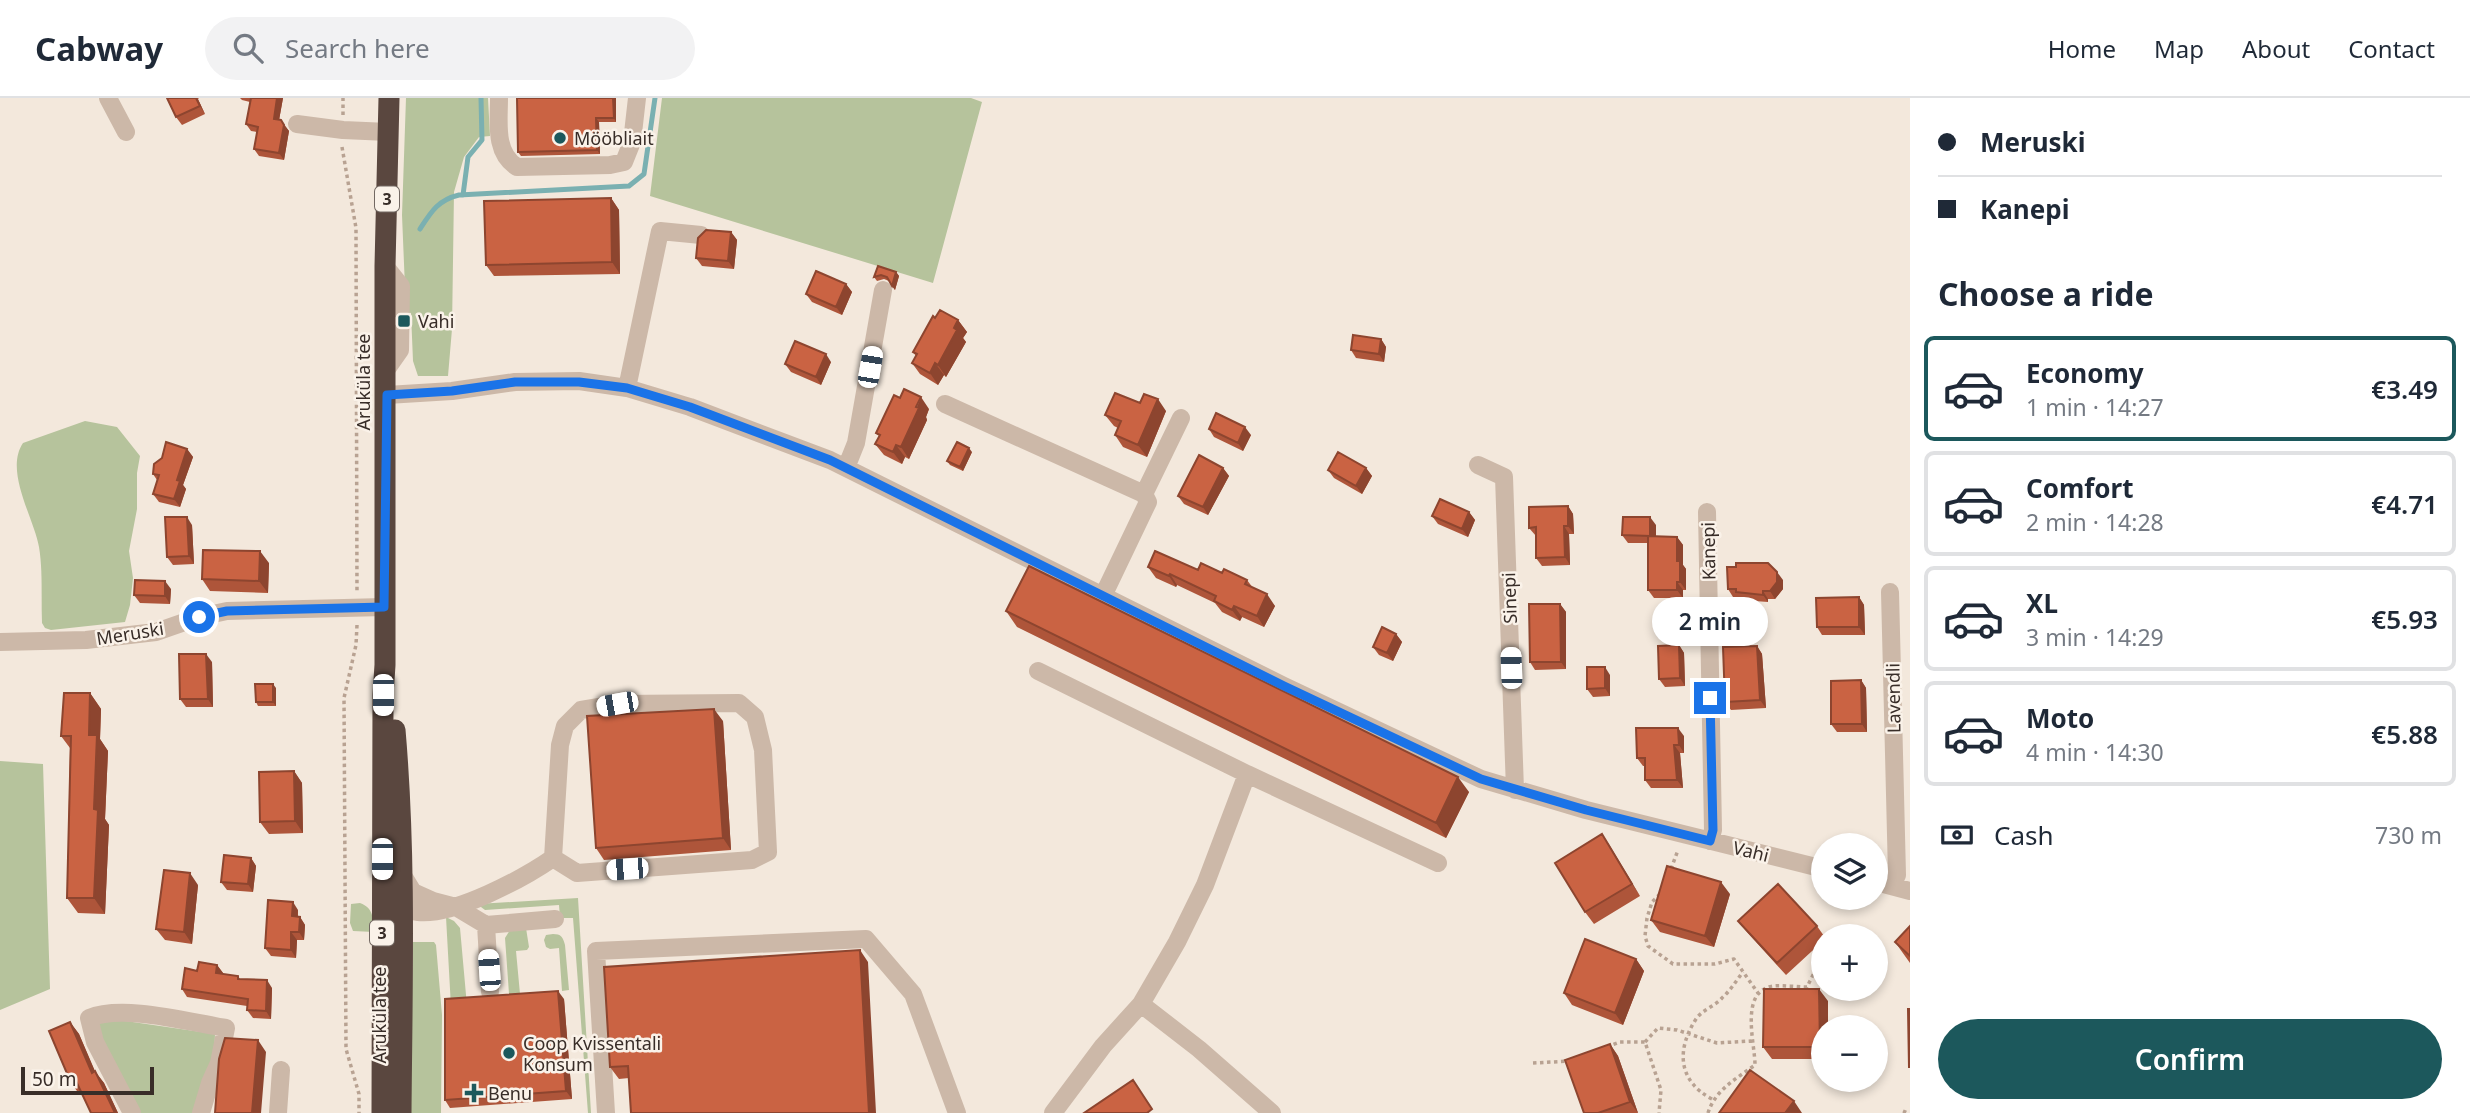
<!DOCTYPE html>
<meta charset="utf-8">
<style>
:root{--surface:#fff;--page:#f2f2f3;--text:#1f2937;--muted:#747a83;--line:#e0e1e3;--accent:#1c585c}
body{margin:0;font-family:"Noto Sans",sans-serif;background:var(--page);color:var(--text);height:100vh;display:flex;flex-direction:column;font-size:26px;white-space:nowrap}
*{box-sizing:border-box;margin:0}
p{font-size:23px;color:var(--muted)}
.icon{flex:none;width:38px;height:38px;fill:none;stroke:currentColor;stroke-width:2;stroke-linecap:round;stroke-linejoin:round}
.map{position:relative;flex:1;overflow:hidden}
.side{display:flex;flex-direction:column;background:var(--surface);width:560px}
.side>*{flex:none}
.top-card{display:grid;align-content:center;height:154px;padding:0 28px;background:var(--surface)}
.buttons{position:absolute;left:1811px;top:735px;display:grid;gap:14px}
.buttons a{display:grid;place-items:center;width:77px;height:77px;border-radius:50%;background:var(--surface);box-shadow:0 4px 10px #0003;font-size:35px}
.scale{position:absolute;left:21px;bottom:18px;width:133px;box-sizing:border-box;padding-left:7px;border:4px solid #382d28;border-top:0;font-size:19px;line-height:24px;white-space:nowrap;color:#382d28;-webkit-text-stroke:5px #faf2e9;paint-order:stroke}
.end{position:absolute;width:32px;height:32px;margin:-16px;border:9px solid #1a73e8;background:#fff;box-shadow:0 0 0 4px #fff}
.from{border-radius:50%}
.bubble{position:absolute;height:49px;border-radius:24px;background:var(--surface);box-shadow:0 4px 10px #0003;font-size:23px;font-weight:600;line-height:49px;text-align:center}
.car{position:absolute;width:21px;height:42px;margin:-21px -10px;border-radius:9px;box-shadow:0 0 5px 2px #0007;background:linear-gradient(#fff 24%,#345 0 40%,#fff 0 76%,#345 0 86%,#fff 0)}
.top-card b{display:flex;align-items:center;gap:24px;height:66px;font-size:26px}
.top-card b+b{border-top:2px solid var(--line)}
.top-card i{width:18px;height:18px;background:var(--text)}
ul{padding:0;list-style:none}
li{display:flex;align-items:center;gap:21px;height:105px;margin:0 14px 10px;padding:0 14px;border:4px solid var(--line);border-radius:10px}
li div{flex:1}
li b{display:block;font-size:26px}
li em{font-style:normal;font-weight:600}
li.selected{border-color:var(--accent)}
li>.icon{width:63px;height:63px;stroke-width:1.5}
h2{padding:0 28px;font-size:32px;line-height:84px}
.pay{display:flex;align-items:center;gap:18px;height:77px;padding:0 28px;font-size:26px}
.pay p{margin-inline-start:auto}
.button{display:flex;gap:14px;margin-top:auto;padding:14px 28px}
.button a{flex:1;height:80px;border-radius:42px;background:var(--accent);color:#fff;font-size:28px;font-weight:600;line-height:80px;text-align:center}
header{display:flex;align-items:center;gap:42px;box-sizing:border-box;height:98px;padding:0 35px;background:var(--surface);border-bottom:2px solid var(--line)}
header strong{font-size:33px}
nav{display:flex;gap:38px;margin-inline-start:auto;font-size:24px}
.search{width:490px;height:63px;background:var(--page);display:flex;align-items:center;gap:18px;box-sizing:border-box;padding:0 24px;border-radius:38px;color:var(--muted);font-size:26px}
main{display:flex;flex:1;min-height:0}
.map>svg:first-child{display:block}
</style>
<header>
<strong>Cabway</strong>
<div class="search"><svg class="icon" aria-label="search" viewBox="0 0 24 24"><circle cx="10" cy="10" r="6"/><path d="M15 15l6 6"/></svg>Search here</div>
<nav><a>Home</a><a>Map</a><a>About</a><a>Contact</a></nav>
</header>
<main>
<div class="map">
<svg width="1910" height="1015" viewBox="0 0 1910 1015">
<rect width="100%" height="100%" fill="#f3e8dc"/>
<!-- green -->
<path fill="#b6c39c" d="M406 0H488L490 38 479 39 464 59 454 94 452 231 448 278H418L413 263 411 215 406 214 402 117Z
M662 0H971L982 4 933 185 650 98Z
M85 323 117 329 140 358 137 375V411L129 453 133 480 130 507 125 524 51 532 45 530 42 525C41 500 43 473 39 449 34 420 4 373 23 345Z
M0 663 43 666 50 891 0 912Z
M578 800 591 1015H588L573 820H560L559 807 485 812 477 806Z
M360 805C374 810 373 821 374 834L353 833 350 825 351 806Z
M446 819 454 823 460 830 467 908 451 909Z
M526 830 529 849 527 852 516 853 520 896H509L505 840 510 832Z
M553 836C561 836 563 839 565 847L569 892 562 893 559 850 550 851 546 849 544 842 546 837Z
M413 844H434L436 847 442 917 441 1015H409Z
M119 922 215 936 214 970 194 1015H138L94 931 99 925Z"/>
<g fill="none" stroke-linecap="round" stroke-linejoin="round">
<!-- stream -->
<path stroke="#7ab0b1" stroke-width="5" d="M463 97 468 59 482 42 481 0
M420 131C431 114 438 102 459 97L629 88 644 76 655 0"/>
<!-- path -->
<path stroke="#b8a292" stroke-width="3.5" stroke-dasharray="3.5 3.5" stroke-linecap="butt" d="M343 17V0
M342 49 356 130 357 495
M357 527 356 547 344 600 346 951 359 996V1015
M1671 771 1678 752
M1660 796 1652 804 1647 820 1645 838 1648 848 1673 866H1715L1734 861 1758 895
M1645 944 1658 930 1677 932 1717 945 1751 943
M1607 949 1620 944H1645L1661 992 1659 1015
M1533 965 1571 963
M1712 1001C1678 983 1676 952 1696 921 1702 912 1715 908 1722 900 1730 893 1736 883 1743 874
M1903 1013 1908 1015
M1708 1015C1715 992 1736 981 1755 967 1755 945 1739 893 1773 888 1784 887 1796 889 1807 889L1819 865 1824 863"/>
<!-- minor -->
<path stroke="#ccb8a8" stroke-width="18" d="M108 0 126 34
M499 0C499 24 494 55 517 69L610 67 624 64 632 44 637 0
M297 26 343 32 388 34
M385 168 401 188 400 252 386 272
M627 290 660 133 701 137
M387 297 452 293 515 284 579 283 627 290 690 309 830 362 1284 588 1481 681 1586 712 1824 771
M945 306 1144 396 1148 404 1103 498
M1478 367 1504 379 1515 692
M846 370 856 345 883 192
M1144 396 1181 320
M1707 414 1713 732 1710 743
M1890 494 1897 777 1892 788
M0 544 86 542 156 534 199 519 227 513 384 509
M1038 573 1247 676 1205 787 1177 844 1141 906 1103 948 1053 1015
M1247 676 1438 765
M402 776 413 794 433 803 456 809 486 827 555 821
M1876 784 1910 793
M396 800C402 806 409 813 418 814 454 818 524 780 553 760L560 647 565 628 581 612 617 606 739 605 755 619 763 652 768 754 752 762 577 775 553 760
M486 827 490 894
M1141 906 1199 951 1272 1015
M132 1015 95 944 89 920C123 906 188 924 226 930L219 965 210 985 201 1015
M278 1015 281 972
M606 1015 596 853 866 841 913 896 957 1015"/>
<!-- highway -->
<path stroke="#5a473f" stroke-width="21" d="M395 632C406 759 402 887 401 1015
M382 1015 383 597 385 567V168L389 0"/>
</g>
<!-- wall -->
<path fill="#ae553a" d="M167 0H199L198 1 205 16 182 27 176 19Z
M240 0H283L279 22 289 33 284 62 259 58 254 51 257 34 251 33 246 26 250 4 242 2Z
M517 0H616V24H599L600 56 521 58 518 54Z
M611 100 619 112 620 176 494 178 486 167Z
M731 134 737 142 734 171 702 168 696 160Z
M878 168 896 174 899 178 895 192 889 183 884 181 877 183 874 179Z
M846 186 852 194 842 217 812 204 806 196Z
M935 220 958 222 967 234 963 240 966 244 946 279 944 277 938 287 920 276 912 265 916 258 913 254Z
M1381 241 1386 249 1384 264 1356 260 1351 252Z
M831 264 821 287 791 274 785 266Z
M1140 305 1166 313 1147 359 1123 349 1115 337 1118 330 1114 328 1105 317Z
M929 311 926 319 927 322 909 361 905 359 902 366 884 357 875 346 879 338 876 335Z
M1209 331 1251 337 1243 353 1214 339Z
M187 351 193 359 183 387 186 391 180 409 159 404 153 396 157 382 153 376Z
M972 354 963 373 950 367 947 363Z
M1223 370 1229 378 1208 417 1184 406 1178 398Z
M1366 370 1372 378 1362 396 1334 380 1328 372Z
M1568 408 1573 416 1574 436H1569L1570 467 1542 468 1536 460V438L1529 430Z
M1469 414 1475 422 1468 439 1438 426 1432 418Z
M192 427 194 466 173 467 167 459Z
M1656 427V438L1677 439 1683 447V467L1686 471V492H1683V500H1654L1648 492V445H1628L1622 437Z
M269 465 268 495 210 493 202 481Z
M1148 469 1198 472 1222 475 1247 482 1253 490 1275 508 1264 529 1242 519 1240 523 1222 514 1215 505 1177 487 1176 489 1156 480Z
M1783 482V491L1775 501H1768V504L1741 502 1739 499H1733L1728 491Z
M171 491 170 506 140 505 134 497Z
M1859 499 1864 507 1865 537H1822L1817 529Z
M1560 506 1566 514V571L1535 572 1530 564Z
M1006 513 1469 694 1446 740 1017 529Z
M1396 536 1402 544 1393 563 1379 557 1373 549Z
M1679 547 1684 555 1685 588 1665 589 1659 581Z
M1757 548 1762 556 1766 610 1731 612 1725 604Z
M212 564 213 609H186L180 601Z
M1610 577V598L1593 599 1587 591Z
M1861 582 1866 590 1867 634H1837L1831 626Z
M276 590V608H258L256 604Z
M90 595 101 611 100 641 108 653 105 721 109 727 105 816 78 815 67 800 70 650 61 638Z
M723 623 731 752 604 762 596 750Z
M1684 638V655H1680L1683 690H1651L1645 682V668H1643L1637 660Z
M294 673 302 685 303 735 269 736 260 724Z
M1602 736 1640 798 1594 826 1585 814Z
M251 760 256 768 253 794 227 792 221 784Z
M198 787 192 846 165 842 156 831Z
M1730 796 1714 849 1660 834 1651 822Z
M298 812V819H300L305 827 304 842H297L296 860 271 858 265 850Z
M1738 823 1817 828 1824 838V842L1786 877 1747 834Z
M1910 828V865L1895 844Z
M1636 861 1644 873 1623 927 1572 907 1564 895Z
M868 864 629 980 619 981 610 969Z
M217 867 223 875 222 876 238 878 240 881 272 890 271 921 253 920 247 912V908L187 899 182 891 197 873Z
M564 901 572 1001 450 1010 445 1002Z
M1828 903V929H1824V961H1772L1763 949Z
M70 924 79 936 95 974 104 985 118 1015H91L82 996 80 997 71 985Z
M1610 946 1618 958 1638 1015H1584Z"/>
<!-- shaded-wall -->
<path fill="#8d452f" d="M196 0H197L205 16 200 8Z
M277 0H283L278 28 274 21Z
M613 0H616V24L614 20Z
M596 20 599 24 600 56 597 52Z
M281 22 289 33 284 62 279 55Z
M611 100 619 112 620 176 612 164Z
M731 134 737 142 734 171 728 163Z
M896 174 899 178 895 192 892 188Z
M846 186 852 194 842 217 836 209Z
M958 222 967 234 963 240 966 244 946 279 938 267Z
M1381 241 1386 249 1384 264 1379 256Z
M826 256 831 264 821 287 816 279Z
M935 265 944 277 938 287 930 275Z
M921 299 929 311 926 319 927 322 909 361 901 349Z
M1158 301 1166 313 1147 359 1138 347Z
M1245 329 1251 337 1243 353 1238 345Z
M896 347 905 359 902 366 893 354Z
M969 350 972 354 963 373 960 369Z
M187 351 193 359 183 387 186 391 180 409 174 401 177 382Z
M1223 370 1229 378 1208 417 1203 409Z
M1366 370 1372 378 1362 396 1356 388Z
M1568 408 1573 416 1574 436 1568 428Z
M1469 414 1475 422 1468 439 1462 431Z
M187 419 192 427 194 466 189 458Z
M1650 419 1656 427V446L1650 438Z
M1564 428 1569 436 1570 467 1565 459Z
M1677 439 1683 447V467L1686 471V492L1680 484 1677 463Z
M260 453 269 465 268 495 259 483Z
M1777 474 1783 482V491L1775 501 1770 493Z
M1170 476 1177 487 1176 489 1169 478Z
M165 483 171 491 170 506 165 498Z
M1677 484 1683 492V500L1677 492Z
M1763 493 1768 501V504L1763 497Z
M1267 496 1275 508 1264 529 1257 518Z
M1859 499 1864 507 1865 537 1859 529Z
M1560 506 1566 514V571L1561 564Z
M1234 508 1242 519 1240 523 1232 512Z
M1396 536 1402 544 1393 563 1387 555Z
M1679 547 1684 555 1685 588 1680 580Z
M1757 548 1762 556 1766 610 1760 602Z
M206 556 212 564 213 609 208 601Z
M1605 569 1610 577V598L1605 590Z
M1861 582 1866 590 1867 634 1862 626Z
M273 586 276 590V608L273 604Z
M90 595 101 611 100 641 108 653 105 721 109 727 105 816 94 800V711L89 637Z
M714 611 723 623 731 752 723 740Z
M1678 630 1684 638V655L1679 647Z
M1674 647 1680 655 1683 690 1677 682Z
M294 673 302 685 303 735 295 723Z
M1458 679 1469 694 1446 740 1436 725Z
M1602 736 1610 748 1640 798 1632 786Z
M251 760 256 768 253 794 248 786Z
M190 775 198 787 192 846 184 834Z
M1721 784 1730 796 1714 849 1705 838Z
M293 804 298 812 297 826 292 818Z
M300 819 305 827 304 842 299 834Z
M291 834 297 842 296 860 291 852Z
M860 852 868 864 876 1015H869Z
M1636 861 1644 873 1623 927 1615 915Z
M217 867 223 875 221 883 216 875Z
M267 882 272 890 271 921 266 913Z
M1819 891 1828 903V929H1824V955L1820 949Z
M558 893 564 901 572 1001 566 993Z
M70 924 79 936 101 987 92 975Z
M258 942 266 954 261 1015H252Z
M1610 946 1618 958 1638 1015 1630 1004Z
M95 973 104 985 118 1015H115Z
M1794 1003 1802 1015H1785Z"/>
<!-- building -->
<path fill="#ca6343" stroke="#8d452f" stroke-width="2" d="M167 0H196L200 8 176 19Z
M251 0H277L274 21 281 22 284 27 279 55 254 51 258 29 246 26Z
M517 0H613L614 20H596L597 52 518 54Z
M611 100 612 164 486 167 484 103Z
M706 132 731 134 728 163 696 160 698 140Z
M878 168 896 174 892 188 887 179 881 177 874 179Z
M816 173 846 186 836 209 806 196Z
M940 212 958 222 954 230 957 232 938 267 935 265 930 275 912 265 917 256 913 254 933 218 935 220Z
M1353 237 1381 241 1379 256 1351 252Z
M795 243 826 256 816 279 785 266Z
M904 291 921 299 916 309 919 310 901 349 896 347 893 354 875 346 880 337 876 335 894 297 900 300Z
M1115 295 1140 305 1144 296 1158 301 1138 347 1115 337 1121 323 1105 317Z
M1216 315 1245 329 1238 345 1209 331Z
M166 344 187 351 177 382 180 383 174 401 153 396 159 377 153 376 154 366 162 360Z
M957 344 969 350 960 369 947 363Z
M1338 354 1366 370 1356 388 1328 372Z
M1199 357 1223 370 1203 409 1178 398Z
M1440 401 1469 414 1462 431 1432 418Z
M1568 408V428H1564L1565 459 1536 460V429L1529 430V409Z
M165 419H187L189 458 167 459Z
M1623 419H1650V438L1622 437Z
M1648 438 1677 439V463H1680V484H1677V492H1648Z
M203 452 260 453 259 483 202 481Z
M1155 453 1198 472 1201 465 1222 475 1224 471 1247 482 1245 486 1267 496 1257 518 1234 508 1232 512 1214 503 1216 498 1170 476 1169 478 1148 469Z
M1736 465H1768L1777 474V484L1770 493H1763V497L1736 494V491H1728L1727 469H1736Z
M1029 468 1458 679 1436 725 1006 513Z
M135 482 165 483V498L134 497Z
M1859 499V529H1817L1816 500Z
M1529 506H1560L1561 564H1530Z
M1382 529 1396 536 1387 555 1373 549Z
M1679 547 1680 580 1659 581 1658 548Z
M1757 548 1760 602 1725 604 1723 549Z
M179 556H206L208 601H180Z
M1587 569H1605V590L1587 591Z
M1861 582 1862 626H1831V583Z
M255 586H273V604H256Z
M64 595H90L89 637H97L94 711 98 712 94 800H67L71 638H61Z
M714 611 723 740 596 750 587 618Z
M1636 630H1678L1679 647H1674L1677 682H1645V660H1637Z
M294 673 295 723 260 724 259 674Z
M1602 736 1632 786 1585 814 1555 765Z
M224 757 251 760 248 786 221 784Z
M1667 768 1721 784 1705 838 1651 822Z
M164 772 190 775 184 834 156 831Z
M1778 786 1817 828 1777 865 1738 823Z
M268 802 293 804 292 818 300 819 299 834H291V852L265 850Z
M1910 828V858L1895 844Z
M1585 841 1636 861 1615 915 1564 895Z
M860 852 869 1015H631L628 968 610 969 604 869Z
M199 864 217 867 216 875 238 878V881L267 882 266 913 247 912 248 901 182 891 185 870 197 873Z
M1764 891H1819L1820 949H1763Z
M558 893 566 993 445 1002V901Z
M1908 911H1910V969H1909Z
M70 924 92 975 95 973 115 1015H91L76 983 71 985 49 933Z
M225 940 258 942 252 1015H215L219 961Z
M1610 946 1630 1004 1598 1015H1584L1565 962Z
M1750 972 1794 1003 1785 1015H1719Z
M1133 982 1152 1011 1147 1015H1084Z"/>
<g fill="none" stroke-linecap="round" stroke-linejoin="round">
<!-- route -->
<path stroke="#1a73e8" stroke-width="9" d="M199 519 227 513 384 509 387 297 452 293 515 284H579L627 290 690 309 830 362 1284 588 1481 681 1586 712 1710 743 1713 732 1710 600"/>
</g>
<!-- markers -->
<g fill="#1c585c" stroke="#faf2e9" stroke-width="2.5">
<circle cx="560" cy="40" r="7"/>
<rect x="397" y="216" width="14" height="14" rx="3.5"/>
<circle cx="509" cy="955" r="7"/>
<path d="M470.5 984.5h7v7h7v7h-7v7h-7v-7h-7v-7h7z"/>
</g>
<g text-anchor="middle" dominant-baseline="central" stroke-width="5" stroke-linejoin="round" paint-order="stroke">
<!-- shield labels -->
<g fill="#faf2e9" stroke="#726862" stroke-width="2">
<rect x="375" y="88.5" width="24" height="25" rx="5"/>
<rect x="370" y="822.5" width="24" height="25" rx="5"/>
</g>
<g font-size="16" font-weight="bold" fill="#382d28">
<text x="387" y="101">3</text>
<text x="382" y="835">3</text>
</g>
<!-- poi labels -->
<g font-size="18" fill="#382d28" stroke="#faf2e9" text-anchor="start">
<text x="574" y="40">Mööbliait</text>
<text x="418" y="223">Vahi</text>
<text x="523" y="945">Coop Kvissentali<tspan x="523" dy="21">Konsum</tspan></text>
<text x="488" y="995">Benu</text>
</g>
<!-- street labels -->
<g font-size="18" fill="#382d28" stroke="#faf2e9">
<text transform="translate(363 284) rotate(-90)">Aruküla tee</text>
<text transform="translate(1708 453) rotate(-91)">Kanepi</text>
<text transform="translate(1509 500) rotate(-92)">Sinepi</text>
<text transform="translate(130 535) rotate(-9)">Meruski</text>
<text transform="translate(1893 600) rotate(-91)">Lavendli</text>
<text transform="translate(1751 753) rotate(14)">Vahi</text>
<text transform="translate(379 917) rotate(-90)">Aruküla tee</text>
</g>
</g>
</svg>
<div class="buttons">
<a><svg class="icon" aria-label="layers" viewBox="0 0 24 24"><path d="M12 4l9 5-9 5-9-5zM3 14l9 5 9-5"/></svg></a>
<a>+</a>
<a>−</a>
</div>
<div class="scale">50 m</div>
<i class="end from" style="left:199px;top:519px"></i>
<i class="end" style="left:1710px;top:600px"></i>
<div class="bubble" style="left:1652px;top:499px;width:116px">2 min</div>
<i class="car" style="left:870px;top:269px;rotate:10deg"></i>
<i class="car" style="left:1511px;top:570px;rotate:358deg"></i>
<i class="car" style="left:383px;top:597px;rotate:180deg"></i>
<i class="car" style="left:617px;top:606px;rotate:260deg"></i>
<i class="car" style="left:382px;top:761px;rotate:180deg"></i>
<i class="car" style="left:627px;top:771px;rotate:266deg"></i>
<i class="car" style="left:489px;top:872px;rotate:356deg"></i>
</div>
<section class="side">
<div class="top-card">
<b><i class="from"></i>Meruski</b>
<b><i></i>Kanepi</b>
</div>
<h2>Choose a ride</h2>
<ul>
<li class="selected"><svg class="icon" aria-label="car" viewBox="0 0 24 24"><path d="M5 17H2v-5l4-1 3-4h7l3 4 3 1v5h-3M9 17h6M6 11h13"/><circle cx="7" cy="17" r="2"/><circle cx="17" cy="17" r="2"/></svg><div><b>Economy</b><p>1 min · 14:27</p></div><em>€3.49</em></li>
<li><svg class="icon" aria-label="car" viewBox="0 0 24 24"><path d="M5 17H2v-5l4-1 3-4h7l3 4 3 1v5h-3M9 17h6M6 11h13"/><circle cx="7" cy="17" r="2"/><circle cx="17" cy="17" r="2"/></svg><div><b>Comfort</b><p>2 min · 14:28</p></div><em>€4.71</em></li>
<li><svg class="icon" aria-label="car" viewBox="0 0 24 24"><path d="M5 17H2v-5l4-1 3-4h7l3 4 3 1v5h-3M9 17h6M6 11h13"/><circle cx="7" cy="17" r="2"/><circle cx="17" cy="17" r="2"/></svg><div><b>XL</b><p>3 min · 14:29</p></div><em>€5.93</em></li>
<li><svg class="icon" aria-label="car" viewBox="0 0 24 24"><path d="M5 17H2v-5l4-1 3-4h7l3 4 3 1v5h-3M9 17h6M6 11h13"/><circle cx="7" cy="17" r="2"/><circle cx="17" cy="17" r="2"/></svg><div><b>Moto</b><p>4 min · 14:30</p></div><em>€5.88</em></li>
</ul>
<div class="pay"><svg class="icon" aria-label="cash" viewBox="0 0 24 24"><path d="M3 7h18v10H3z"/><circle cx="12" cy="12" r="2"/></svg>Cash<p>730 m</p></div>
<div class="button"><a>Confirm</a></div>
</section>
</main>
